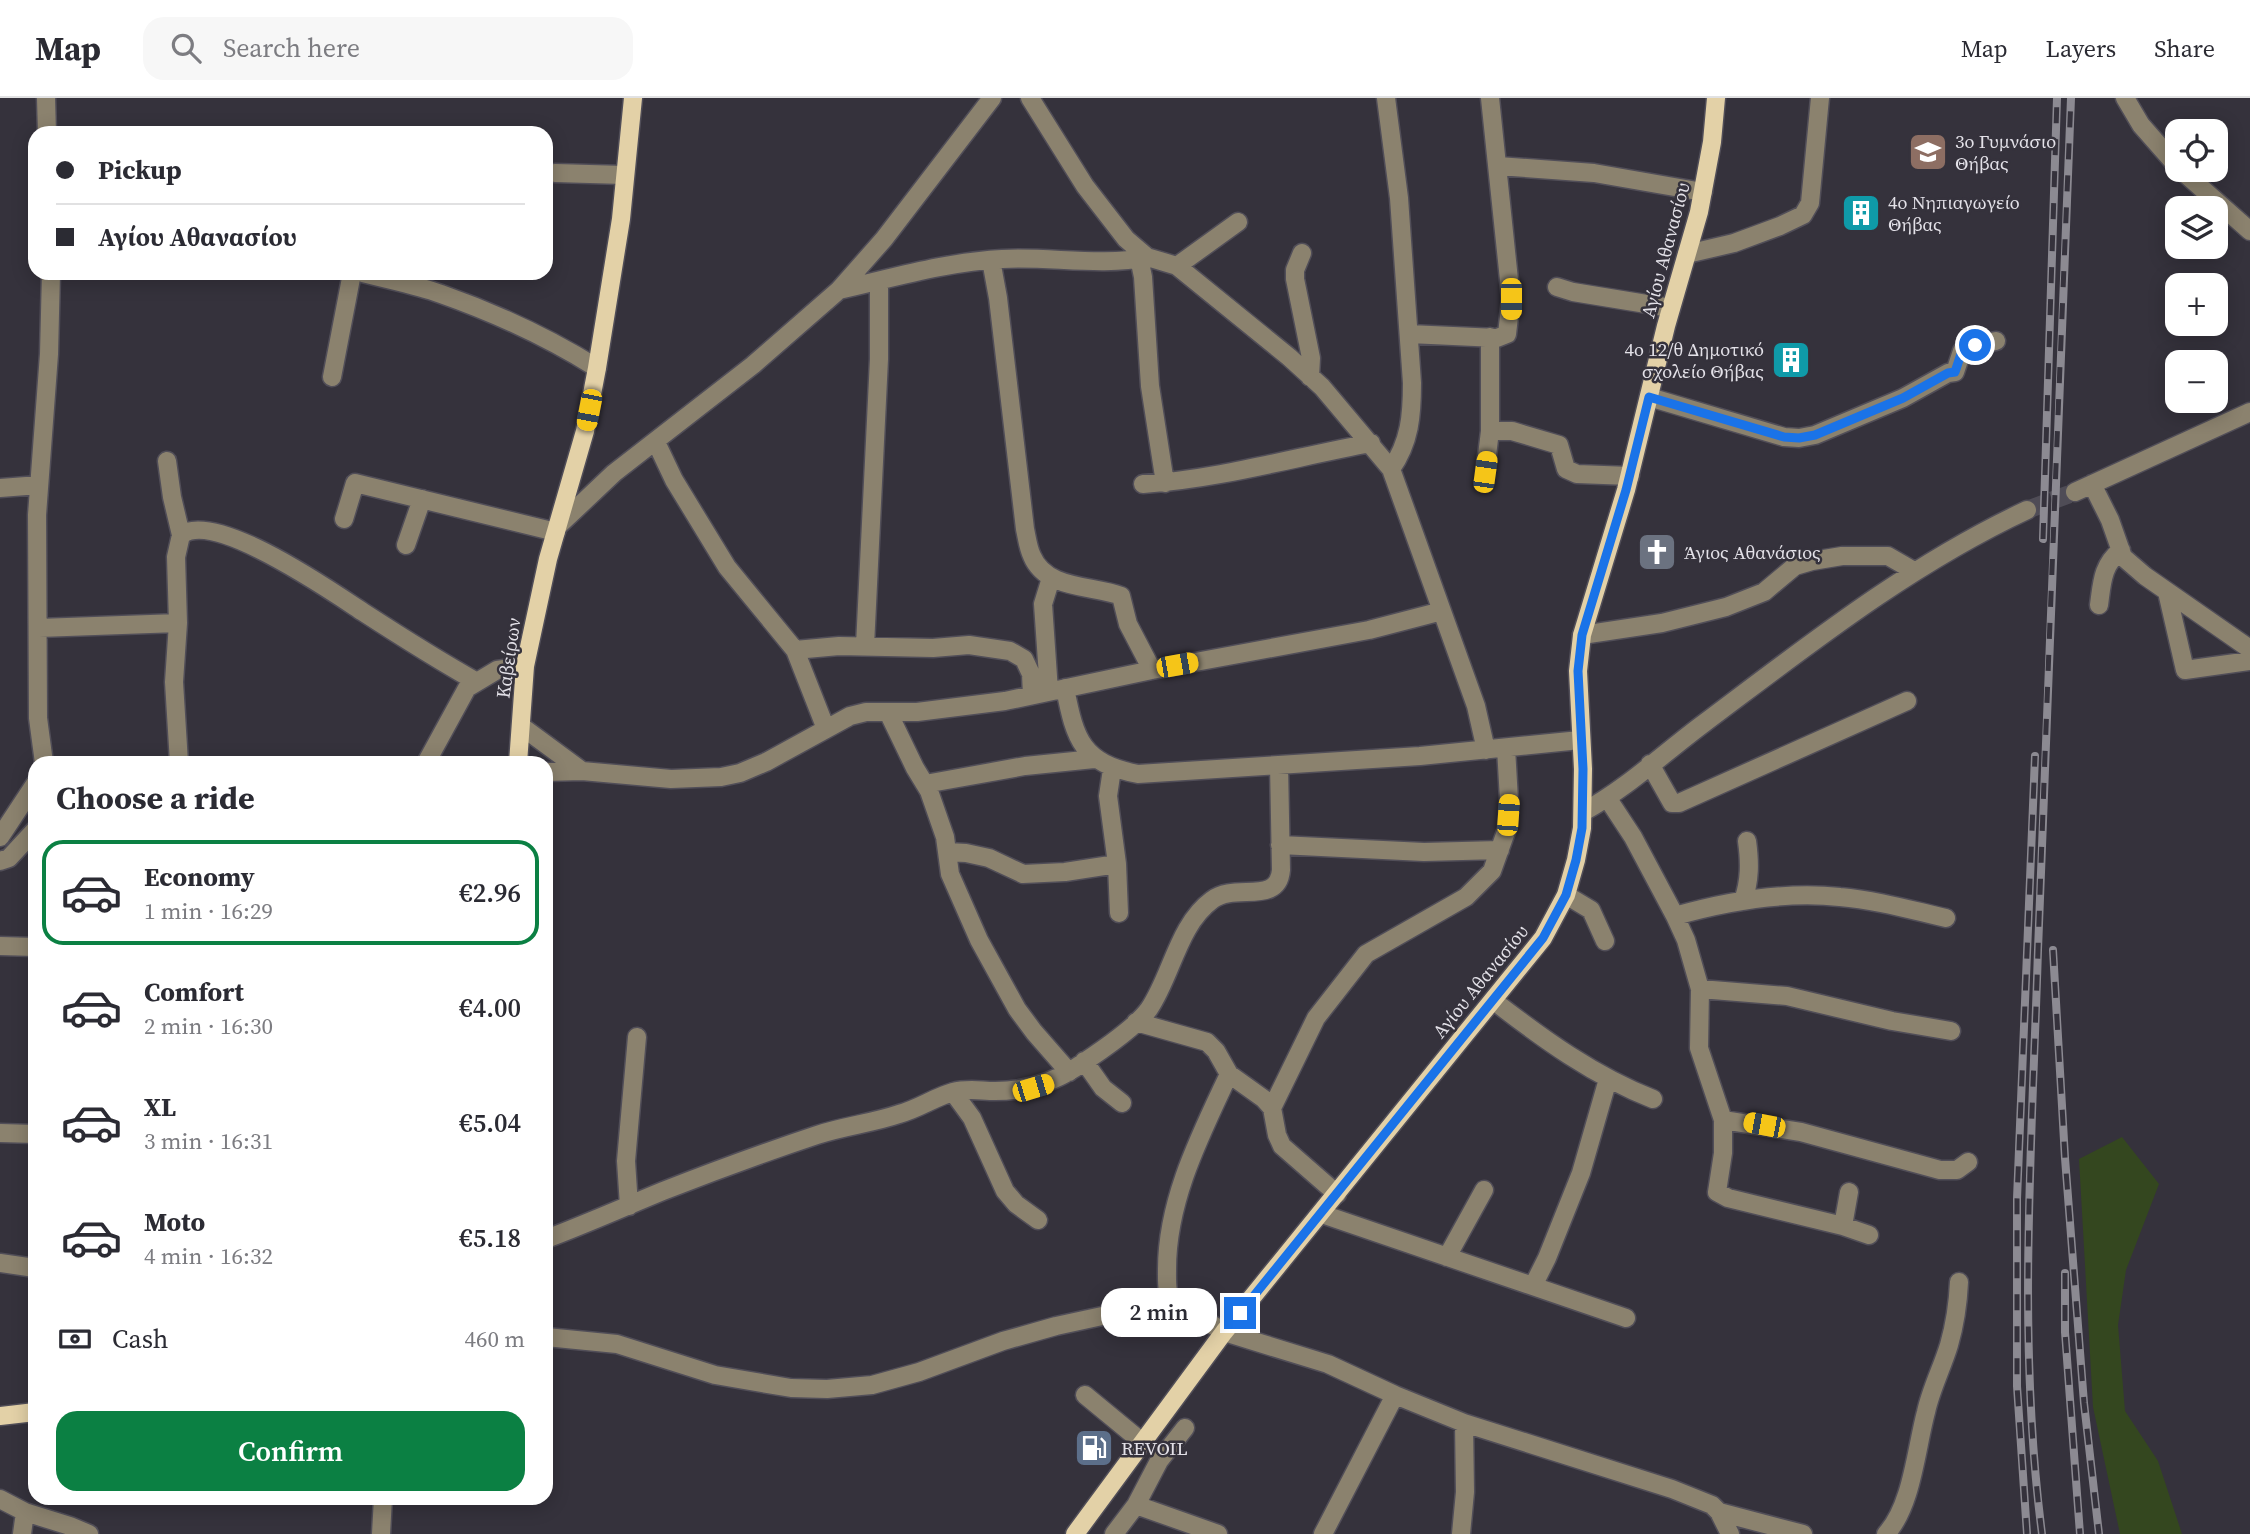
<!DOCTYPE html>
<meta charset="utf-8">
<style>
:root{--surface:#fff;--page:#f7f7f7;--text:#2b2b33;--muted:#7c7c81;--line:#e1e1e2;--accent:#0b8043}
body{margin:0;font-family:"Source Serif 4",serif;background:var(--page);color:var(--text);height:100vh;display:flex;flex-direction:column;font-size:26px;white-space:nowrap}
*{box-sizing:border-box;margin:0}
p{font-size:23px;color:var(--muted)}
.icon{flex:none;width:38px;height:38px;fill:none;stroke:currentColor;stroke-width:2;stroke-linecap:round;stroke-linejoin:round}
.map{position:relative;flex:1;overflow:hidden}
.drawer{position:absolute;left:28px;top:658px;width:525px;height:749px;display:flex;flex-direction:column;background:var(--surface);border-radius:21px;box-shadow:0 4px 18px #0003}
.drawer>*{flex:none}
.hud{position:absolute;left:28px;top:28px;width:525px;height:154px;border-radius:21px;box-shadow:0 4px 18px #0003;display:grid;align-content:center;height:154px;padding:0 28px;background:var(--surface)}
.fabs{position:absolute;left:2165px;top:21px;display:grid;gap:14px}
.fabs a{display:grid;place-items:center;width:63px;height:63px;border-radius:14px;background:var(--surface);box-shadow:0 4px 18px #0003;font-size:35px}
.end{position:absolute;width:32px;height:32px;margin:-16px;border:9px solid #1a73e8;background:#fff;box-shadow:0 0 0 4px #fff}
.from{border-radius:50%}
.bubble{position:absolute;height:49px;border-radius:21px;background:var(--surface);box-shadow:0 4px 18px #0003;font-size:23px;font-weight:600;line-height:49px;text-align:center}
.car{position:absolute;width:21px;height:42px;margin:-21px -10px;border-radius:9px;box-shadow:0 0 5px 2px #0007;background:linear-gradient(#f5c518 24%,#345 0 40%,#f5c518 0 76%,#345 0 86%,#f5c518 0)}
.hud b{display:flex;align-items:center;gap:24px;height:66px;font-size:26px}
.hud b+b{border-top:2px solid var(--line)}
.hud i{width:18px;height:18px;background:var(--text)}
ul{padding:0;list-style:none}
li{display:flex;align-items:center;gap:21px;height:105px;margin:0 14px 10px;padding:0 14px;border:4px solid transparent;border-radius:21px}
li div{flex:1}
li b{display:block;font-size:26px}
li em{font-style:normal;font-weight:600}
li.current{border-color:var(--accent)}
li>.icon{width:63px;height:63px;stroke-width:1.5}
h2{padding:0 28px;font-size:32px;line-height:84px}
.pay{display:flex;align-items:center;gap:18px;height:77px;padding:0 28px;font-size:26px}
.pay p{margin-inline-start:auto}
.button{display:flex;gap:14px;margin-top:auto;padding:14px 28px}
.button a{flex:1;height:80px;border-radius:21px;background:var(--accent);color:#fff;font-size:28px;font-weight:600;line-height:80px;text-align:center}
header{display:flex;align-items:center;gap:42px;box-sizing:border-box;height:98px;padding:0 35px;background:var(--surface);border-bottom:2px solid var(--line)}
header strong{font-size:33px}
nav{display:flex;gap:38px;margin-inline-start:auto;font-size:24px}
.search{width:490px;height:63px;background:var(--page);display:flex;align-items:center;gap:18px;box-sizing:border-box;padding:0 24px;border-radius:21px;color:var(--muted);font-size:26px}
.map>svg:first-child{display:block}
</style>
<header>
<strong>Map</strong>
<div class="search"><svg class="icon" aria-label="search" viewBox="0 0 24 24"><circle cx="10" cy="10" r="6"/><path d="M15 15l6 6"/></svg>Search here</div>
<nav><a>Map</a><a>Layers</a><a>Share</a></nav>
</header>
<div class="map">
<svg width="2250" height="1436" viewBox="0 0 2250 1436">
<rect width="100%" height="100%" fill="#35323c"/>
<!-- green -->
<path fill="#34471f" d="M2122 1039 2159 1086 2126 1172 2118 1227 2125 1313 2158 1363 2182 1436H2120L2093 1309 2079 1061Z"/>
<g fill="none" stroke-linecap="round" stroke-linejoin="round">
<!-- minor-tunnel -->
<path stroke="#4f4c56" stroke-width="18" stroke-dasharray="18 9" stroke-linecap="butt" d="M2027 412 2075 394"/>
<!-- minor casing -->
<g stroke="#514e58" stroke-width="21">
<path id="minor" d="M46 0 47 35
M1030 0 1085 88 1126 141 1147 159 1177 168 1289 259 1322 289 1391 371 1476 608 1486 652
M1386 0 1399 100 1412 285C1412 317 1410 344 1391 371
M2125 0 2141 27 2177 68
M1498 68 1594 75 1703 94
M2181 72 2250 133
M555 75 624 77
M1302 155 1295 172V181L1311 260 1310 279
M1687 156 1734 145 1780 128 1803 117 1810 105 1820 0
M1139 160 1143 179 1150 288 1165 385
M991 162 998 200 1025 431C1027 440 1028 450 1032 458 1046 492 1093 487 1121 498L1128 526 1152 572
M1177 168 1238 124
M363 175C389 182 416 187 441 196 495 215 549 240 597 270
M1557 189 1573 194 1671 210
M839 192C893 180 946 164 1002 161 1049 158 1102 169 1147 159
M1409 236 1497 240 1507 236 1511 201 1490 0
M332 279 352 175
M1649 299 1784 339 1799 340 1815 337 1903 300 1948 275 1955 274 1962 253 1975 247 1996 243
M1490 333H1512L1559 347 1566 371 1577 376 1630 378
M656 344 674 382 727 469 795 552 826 631
M167 363 172 399 181 437
M1485 374 1490 333V239
M1143 386C1220 381 1295 359 1371 345
M2092 386 2110 422 2123 459 2145 478 2250 551
M0 390 39 387
M2075 394 2250 314
M344 421 355 385 556 434
M558 428 614 375 753 267 839 192 884 141 992 0
M406 447 422 401
M2167 494 2185 572 2250 563
M2099 507C2102 485 2102 467 2121 452
M39 530 178 525
M1582 537 1662 525 1726 509 1764 494 1795 468 1812 463 1842 458H1888L1914 473
M865 548 879 261V183
M795 552 839 548 933 550 969 547 1010 553 1024 561 1031 576 1032 597
M1065 590C1075 642 1082 665 1138 676L1420 658 1580 642
M1049 593 1043 506 1051 480
M888 614 915 670 929 693 945 739 950 776 979 842 1017 911 1034 934 1069 974
M521 628 582 673
M44 665 38 620 37 417 49 256 51 175
M179 665 174 584 178 525 176 459 181 437C215 412 331 493 363 514 400 538 438 562 477 584
M426 665 467 590 497 572 525 568
M1650 666 1672 705H1679L1907 603
M1112 671 1108 698 1117 766 1119 815
M546 674 582 673 671 681 721 679 740 675 766 664 850 618 866 614H917L1005 603 1152 572 1369 532 1442 513
M925 686 1025 668 1094 661
M1608 701 1633 739 1675 818 1686 842 1700 891 1699 950 1723 1022V1055L1717 1094 1728 1100 1843 1128 1869 1137
M1583 714C1626 691 1664 655 1703 626 1807 548 1909 467 2027 412
M0 739 35 686
M1280 747 1424 754 1500 752
M947 754 966 755 989 760 1023 776 1065 774 1117 766
M0 763 9 760 35 732
M1566 797 1591 812 1605 843
M1743 803C1750 782 1750 765 1747 743
M1675 818C1728 803 1784 793 1840 799 1876 802 1911 812 1946 820
M0 848 35 849
M1700 891 1787 898 1892 923 1951 933
M1494 903C1543 941 1594 978 1653 1001
M1136 924 1207 944 1216 953 1229 976 1264 1001 1272 1010 1277 1037 1282 1048 1337 1096
M1084 963 1103 990 1122 1005
M953 994 972 1020 1005 1093 1016 1106 1038 1122
M1272 1010 1316 920 1366 856 1466 799 1492 773 1507 731 1509 702 1506 650
M1723 1022 1801 1034 1940 1072H1957L1968 1064
M0 1035 35 1036
M629 1108 626 1063 637 939
M1322 1116 1626 1220
M1843 1128 1849 1094
M546 1141C586 1126 624 1109 663 1093 714 1073 766 1054 817 1037 844 1028 873 1025 899 1016 918 1011 935 999 953 994 968 990 981 993 995 993 1025 993 1050 986 1075 970 1095 957 1136 929 1149 911 1172 877 1178 827 1212 802 1235 784 1278 808 1281 772L1279 667
M1447 1159 1484 1092
M0 1165 35 1170
M1533 1188 1547 1160 1581 1075 1608 981
M1174 1207C1166 1195 1167 1185 1167 1171 1167 1102 1200 1038 1229 976
M546 1239 617 1246 715 1277 791 1290 827 1291 872 1287 919 1274 1003 1243 1056 1228 1116 1215 1174 1207 1198 1218 1224 1234 1328 1266 1395 1297 1464 1325 1672 1391 1712 1407 1719 1414 1730 1436
M1085 1297 1142 1344
M0 1401 25 1414 70 1428 89 1436
M1136 1407 1218 1436
M1719 1414 1803 1436
M22 1436 25 1414
M381 1436 383 1400
M1114 1436 1136 1407 1159 1363 1185 1330
M1323 1436 1395 1297
M1461 1436 1465 1394 1464 1325
M1886 1436C1912 1408 1916 1351 1926 1314 1931 1291 1942 1270 1949 1247 1955 1226 1958 1206 1959 1184"/>
</g>
<!-- major casing -->
<g stroke="#514e58" stroke-width="21">
<path id="major" d="M518 665 525 568 548 461 585 333 597 270 621 121 633 0
M0 1318 35 1314
M1075 1436 1224 1234 1543 840 1566 797 1576 762 1582 730 1583 671 1578 573 1582 537 1626 392 1666 228 1699 114 1712 44 1716 0"/>
</g>
<!-- minor -->
<use href="#minor" stroke="#8b826e" stroke-width="18"/>
<!-- major -->
<use href="#major" stroke="#e3d1a7" stroke-width="18"/>
<!-- rail casing -->
<g stroke="#8c8a92" stroke-width="8">
<path id="rail" d="M2043 441 2057 0
M2053 852 2065 1060 2084 1305 2099 1436
M2065 1175V1234L2080 1436
M2027 1436 2017 1288V1101L2035 658
M2042 1436C2017 1243 2032 1046 2038 852 2048 568 2059 284 2071 0"/>
</g>
<!-- rail -->
<use href="#rail" stroke="#35323c" stroke-width="5" stroke-dasharray="16" stroke-linecap="butt"/>
</g>
<g fill="none" stroke-linecap="round" stroke-linejoin="round">
<!-- route -->
<path stroke="#1a73e8" stroke-width="9" d="M1240 1215 1543 840 1566 797 1576 762 1582 730 1583 671 1578 573 1582 537 1626 392 1649 299 1784 339 1799 340 1815 337 1903 300 1948 275 1955 274 1962 253 1975 247"/>
</g>
<!-- icons -->
<defs>
<g id="school-square" transform="scale(2.0125)"><rect x="-9" y="-9" width="18" height="18" rx="4" fill="#8d6e63" stroke="#35323c"/><path d="M0-5L7-2L0 1L-7-2ZM-4 1L0 2.5L4 1V4Q0 6-4 4Z" fill="#fff"/></g>
<g id="building-square" transform="scale(2.0125)"><rect x="-9" y="-9" width="18" height="18" rx="4" fill="#0f9aa8" stroke="#35323c"/><path d="M-4-6H4V6H1V3H-1V6H-4ZM-2.5-4.3h1.7v1.8h-1.7ZM.8-4.3h1.7v1.8H.8ZM-2.5-1h1.7V.8h-1.7ZM.8-1h1.7V.8H.8Z" fill="#fff"/></g>
<g id="church-square" transform="scale(2.0125)"><rect x="-9" y="-9" width="18" height="18" rx="4" fill="#6b7280" stroke="#35323c"/><path d="M-1.2-6h2.4v3.5h3.3v2.4h-3.3V6h-2.4V-.1h-3.3v-2.4h3.3Z" fill="#fff"/></g>
<g id="fuel-square" transform="scale(2.0125)"><rect x="-9" y="-9" width="18" height="18" rx="4" fill="#5c6f8a" stroke="#35323c"/><path d="M-5.5-6h7V0h2V4h1.3V-2.5L3-4.5l.8-.8L6-3V5H2.5V1h-1V6h-7ZM-4.2-4.7v3.2H.2V-4.7Z" fill="#fff"/></g>
</defs>
<g fill-rule="evenodd">
<use href="#school-square" x="1928" y="54"/>
<use href="#building-square" x="1861" y="115"/>
<use href="#building-square" x="1791" y="262"/>
<use href="#church-square" x="1657" y="454"/>
<use href="#fuel-square" x="1094" y="1350"/>
</g>
<g text-anchor="middle" dominant-baseline="central" stroke-width="5" stroke-linejoin="round" paint-order="stroke">
<!-- poi labels -->
<g font-size="19" fill="#e3e1e8" stroke="#35323c" text-anchor="start">
<text x="1955" y="43">3ο Γυμνάσιο<tspan x="1955" dy="22">Θήβας</tspan></text>
<text x="1888" y="104">4ο Νηπιαγωγείο<tspan x="1888" dy="22">Θήβας</tspan></text>
<text x="1764" y="251" text-anchor="end">4ο 12/θ Δημοτικό<tspan x="1764" dy="22">σχολείο Θήβας</tspan></text>
<text x="1684" y="454">Άγιος Αθανάσιος</text>
<text x="1121" y="1350">REVOIL</text>
</g>
<!-- street labels -->
<g font-size="19" fill="#e3e1e8" stroke="#35323c">
<text transform="translate(1665 152) rotate(-75)">Αγίου Αθανασίου</text>
<text transform="translate(508 560) rotate(-82)">Καβείρων</text>
<text transform="translate(1480 883) rotate(-51)">Αγίου Αθανασίου</text>
</g>
</g>
</svg>
<div class="fabs">
<a><svg class="icon" aria-label="locate" viewBox="0 0 24 24"><circle cx="12" cy="12" r="6"/><path d="M12 2v4M12 18v4M2 12h4M18 12h4"/></svg></a>
<a><svg class="icon" aria-label="layers" viewBox="0 0 24 24"><path d="M12 4l9 5-9 5-9-5zM3 14l9 5 9-5"/></svg></a>
<a>+</a>
<a>−</a>
</div>
<i class="end from" style="left:1975px;top:247px"></i>
<i class="end" style="left:1240px;top:1215px"></i>
<div class="bubble" style="left:1101px;top:1190px;width:116px">2 min</div>
<i class="car" style="left:1511px;top:201px;rotate:180deg"></i>
<i class="car" style="left:589px;top:312px;rotate:191deg"></i>
<i class="car" style="left:1485px;top:374px;rotate:8deg"></i>
<i class="car" style="left:1177px;top:567px;rotate:80deg"></i>
<i class="car" style="left:1508px;top:717px;rotate:4deg"></i>
<i class="car" style="left:1033px;top:990px;rotate:73deg"></i>
<i class="car" style="left:1764px;top:1027px;rotate:281deg"></i>
<div class="hud">
<b><i class="from"></i>Pickup</b>
<b><i></i>Αγίου Αθανασίου</b>
</div>
<section class="drawer">
<h2>Choose a ride</h2>
<ul>
<li class="current"><svg class="icon" aria-label="car" viewBox="0 0 24 24"><path d="M5 17H2v-5l4-1 3-4h7l3 4 3 1v5h-3M9 17h6M6 11h13"/><circle cx="7" cy="17" r="2"/><circle cx="17" cy="17" r="2"/></svg><div><b>Economy</b><p>1 min · 16:29</p></div><em>€2.96</em></li>
<li><svg class="icon" aria-label="car" viewBox="0 0 24 24"><path d="M5 17H2v-5l4-1 3-4h7l3 4 3 1v5h-3M9 17h6M6 11h13"/><circle cx="7" cy="17" r="2"/><circle cx="17" cy="17" r="2"/></svg><div><b>Comfort</b><p>2 min · 16:30</p></div><em>€4.00</em></li>
<li><svg class="icon" aria-label="car" viewBox="0 0 24 24"><path d="M5 17H2v-5l4-1 3-4h7l3 4 3 1v5h-3M9 17h6M6 11h13"/><circle cx="7" cy="17" r="2"/><circle cx="17" cy="17" r="2"/></svg><div><b>XL</b><p>3 min · 16:31</p></div><em>€5.04</em></li>
<li><svg class="icon" aria-label="car" viewBox="0 0 24 24"><path d="M5 17H2v-5l4-1 3-4h7l3 4 3 1v5h-3M9 17h6M6 11h13"/><circle cx="7" cy="17" r="2"/><circle cx="17" cy="17" r="2"/></svg><div><b>Moto</b><p>4 min · 16:32</p></div><em>€5.18</em></li>
</ul>
<div class="pay"><svg class="icon" aria-label="cash" viewBox="0 0 24 24"><path d="M3 7h18v10H3z"/><circle cx="12" cy="12" r="2"/></svg>Cash<p>460 m</p></div>
<div class="button"><a>Confirm</a></div>
</section>
</div>
